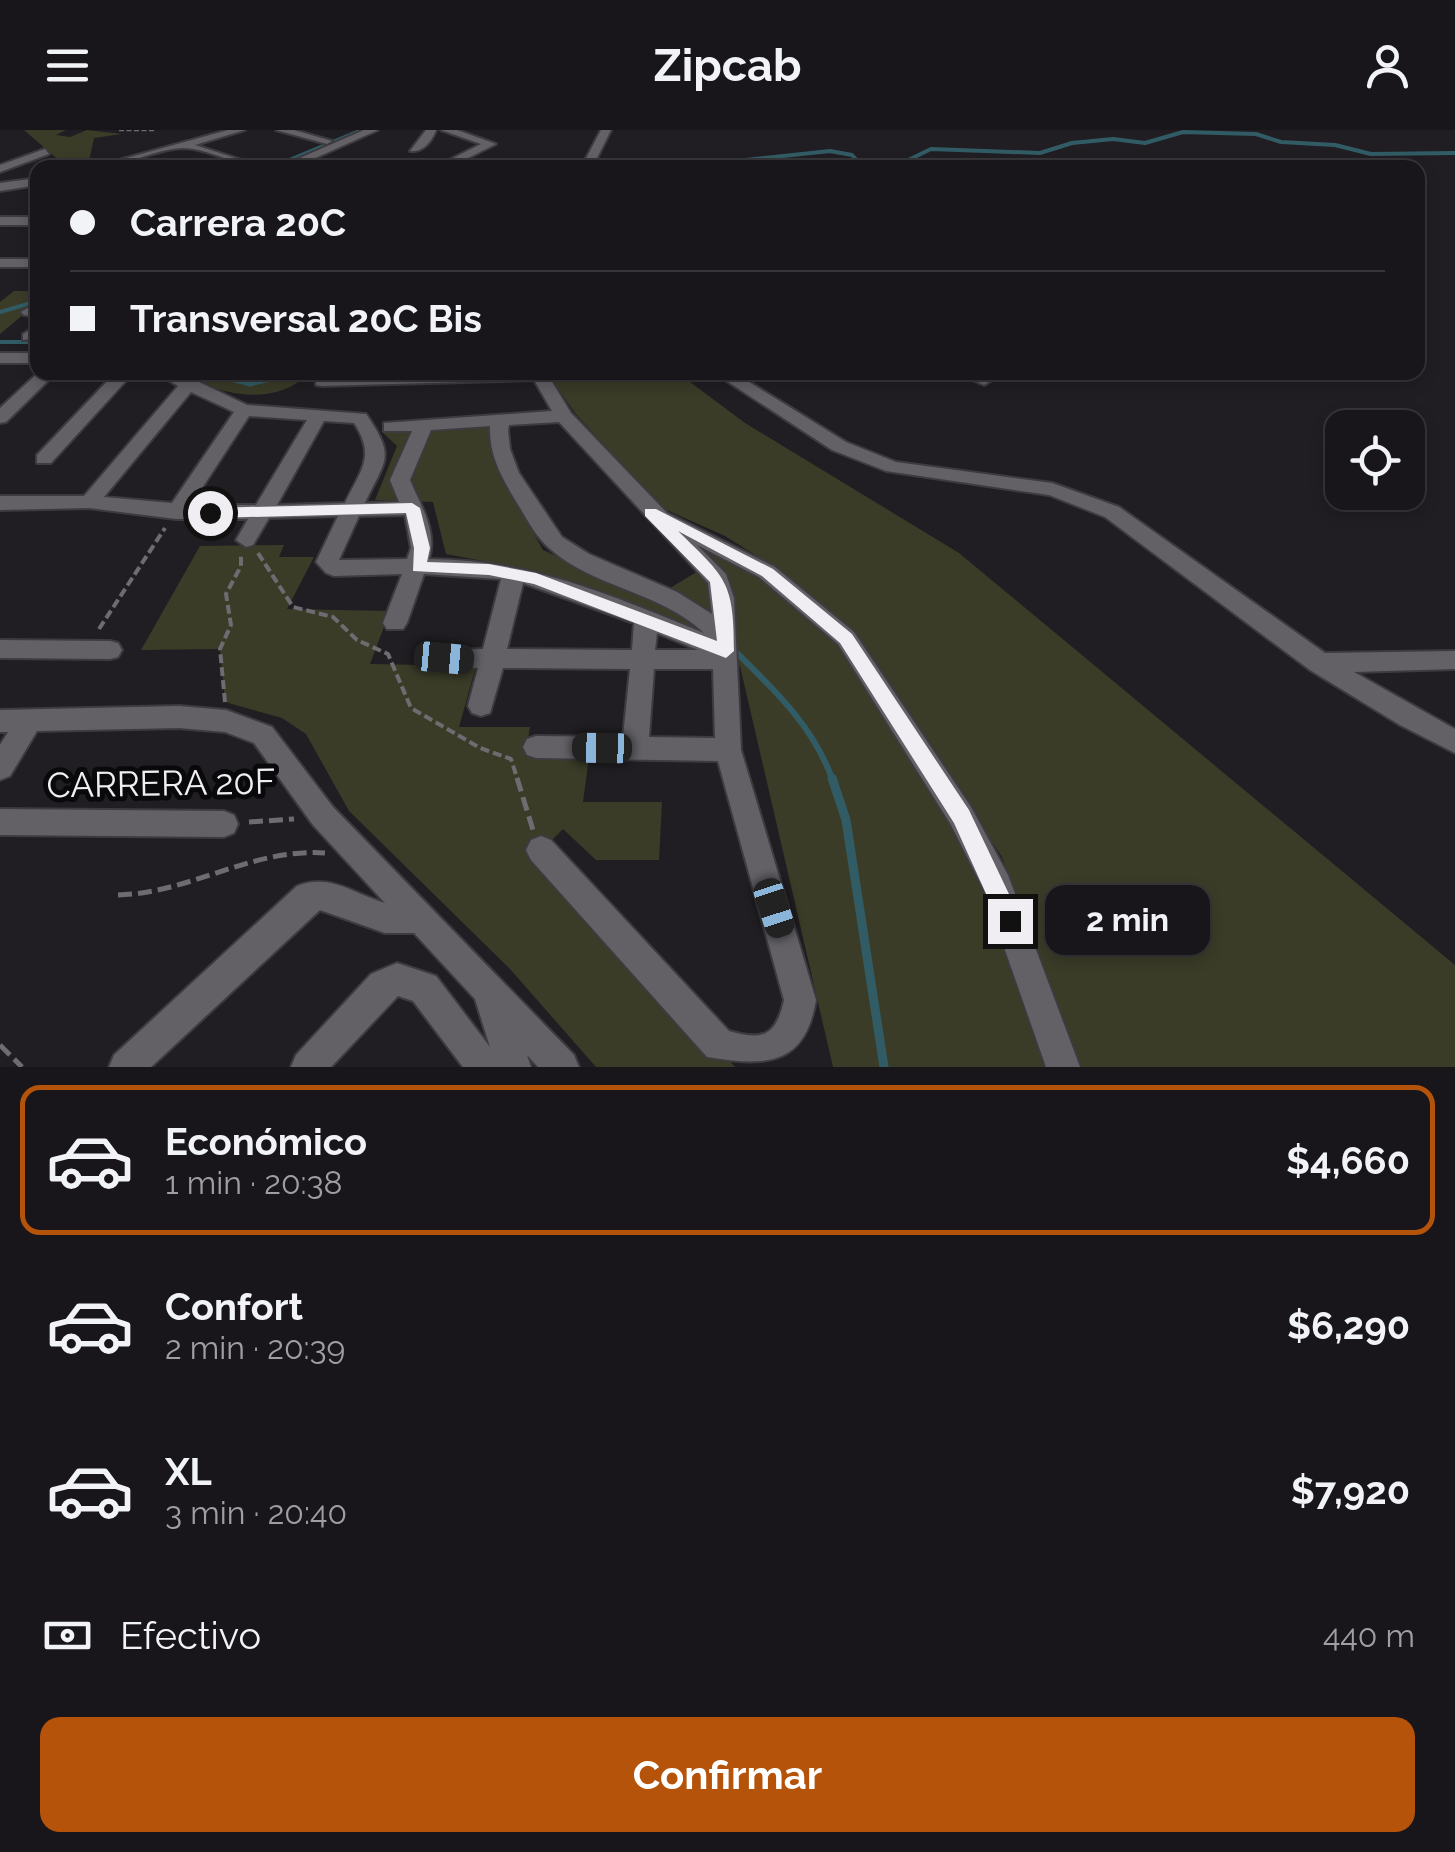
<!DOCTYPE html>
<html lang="es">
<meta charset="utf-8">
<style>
:root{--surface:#18161a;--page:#252327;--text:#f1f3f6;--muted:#9f9fa2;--line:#363539;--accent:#b45309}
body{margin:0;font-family:Raleway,sans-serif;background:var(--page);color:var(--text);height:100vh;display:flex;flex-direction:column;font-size:38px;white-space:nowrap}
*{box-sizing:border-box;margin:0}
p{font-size:32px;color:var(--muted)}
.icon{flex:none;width:55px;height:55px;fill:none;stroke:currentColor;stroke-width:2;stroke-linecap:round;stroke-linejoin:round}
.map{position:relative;height:937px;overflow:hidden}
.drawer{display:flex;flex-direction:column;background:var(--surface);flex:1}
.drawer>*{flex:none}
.top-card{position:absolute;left:30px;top:30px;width:1395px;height:220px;border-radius:20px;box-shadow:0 5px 15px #0003,0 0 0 2px var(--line);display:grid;align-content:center;height:220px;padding:0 40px;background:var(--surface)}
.tools{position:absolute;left:1325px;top:280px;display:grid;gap:20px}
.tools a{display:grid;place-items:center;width:100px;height:100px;border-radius:20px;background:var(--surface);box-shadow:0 5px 15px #0003,0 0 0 2px var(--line);font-size:50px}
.end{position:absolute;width:45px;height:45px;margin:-22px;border:12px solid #f0eef2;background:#111;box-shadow:0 0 0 5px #111}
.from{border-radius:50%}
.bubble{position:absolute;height:70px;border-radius:20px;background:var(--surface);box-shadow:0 5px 15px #0003,0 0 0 2px var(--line);font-size:32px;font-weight:700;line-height:70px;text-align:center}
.car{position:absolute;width:30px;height:60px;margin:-30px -15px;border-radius:12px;box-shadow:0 0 8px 2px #0007;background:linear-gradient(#222 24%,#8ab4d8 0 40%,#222 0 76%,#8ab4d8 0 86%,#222 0)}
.top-card b{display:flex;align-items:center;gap:35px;height:95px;font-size:38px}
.top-card b+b{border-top:2px solid var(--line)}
.top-card i{width:25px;height:25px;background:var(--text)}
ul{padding:18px 0 0;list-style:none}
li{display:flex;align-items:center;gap:30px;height:150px;margin:0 20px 15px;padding:0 20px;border:5px solid transparent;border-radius:20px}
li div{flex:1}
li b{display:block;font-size:38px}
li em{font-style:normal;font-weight:700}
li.current{border-color:var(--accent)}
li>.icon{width:90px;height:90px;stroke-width:1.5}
.pay{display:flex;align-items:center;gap:25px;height:110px;padding:0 40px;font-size:38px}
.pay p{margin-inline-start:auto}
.primary-button{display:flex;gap:20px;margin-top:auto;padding:20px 40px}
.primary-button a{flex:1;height:115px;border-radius:20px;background:var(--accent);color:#fff;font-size:40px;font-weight:700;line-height:115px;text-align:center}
header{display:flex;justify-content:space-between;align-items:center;height:130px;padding:0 40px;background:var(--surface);font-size:45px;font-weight:700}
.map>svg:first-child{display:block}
</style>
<header><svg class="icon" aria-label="menu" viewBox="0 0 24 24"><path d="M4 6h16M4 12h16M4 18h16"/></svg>Zipcab<svg class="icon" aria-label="person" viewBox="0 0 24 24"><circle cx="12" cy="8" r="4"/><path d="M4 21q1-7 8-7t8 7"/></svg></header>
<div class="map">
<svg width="1455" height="937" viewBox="0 0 1455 937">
<rect width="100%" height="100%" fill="#201e22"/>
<!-- green -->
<path fill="#3a3c28" d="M24 0H66L56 5 70 7 87 0 122 4 94 8 89 31 63 34Z
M14 161H37V179H30L0 204V172Z
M178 243H310C272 279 219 264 178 243Z
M547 243H678L745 293 959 423 1455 835V937H1079L1002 727 853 502 781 441 725 406 660 377 575 283Z
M492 297 495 334 543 420 652 469 713 432 673 393 710 410 846 508 961 686 1063 937H833L740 536C661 468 546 442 446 424L433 372 375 370 397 316 381 301Z
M284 415 279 427H314L287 479 390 481 370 534 476 536 459 597H530L525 627H589L583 672H662L659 730H596L563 699 541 721 735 937H596L510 839 349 681 306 604 282 588 225 572 220 519 141 520 200 416Z"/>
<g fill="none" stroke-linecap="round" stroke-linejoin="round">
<!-- stream-far3 -->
<path stroke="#325c65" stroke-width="4" d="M270 38 362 0
M671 38 830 21 852 25 862 36 881 38
M892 38 931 19 1040 23 1072 13 1113 9 1145 13 1183 2 1256 4 1281 12 1335 15 1371 24 1455 23
M0 182 38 171
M0 212H38
M211 242 226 248
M279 248 289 242"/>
<!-- stream-far2 -->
<path stroke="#325c65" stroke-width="5" d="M220 246 250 254 283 246"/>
<!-- stream-far1 -->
<path stroke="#325c65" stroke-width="6" d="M734 520C775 561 813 595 833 651"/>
<!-- stream -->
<path stroke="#325c65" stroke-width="9" d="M832 648 846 690 884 937"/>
<!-- minor casing -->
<g stroke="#3d3b3f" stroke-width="4">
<path id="minor" d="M228 0H245L195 15 267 38C238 38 209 18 183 18 154 19 123 38 90 38Z
M276 0H294L332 11 327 14Z
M364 0H378L293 38H277Z
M426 0H436C432 11 423 23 410 21Z
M441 0H457L496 14 448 38H433L481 14Z
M601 0H611L592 38H581Z
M45 19 49 24 0 42V35Z
M38 48V55L0 61V53Z
M0 87H38V95H0Z
M0 129H38V137H0Z
M29 177H38V187L24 185 21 182Z
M38 195V208L23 210V204Z
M0 223H38V233H0Z
M39 242H57L6 292 0 293V278Z
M116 242H134L51 333H37V325Z
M155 242H178L247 275 366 284C396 328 386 328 365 373L399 372 390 350 412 301H384V293L552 281 534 250 322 256 316 255V247L546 242 571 283 667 383 775 437 854 502 971 677 1008 745 1080 937H1046L984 760 951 695 838 514 759 447 697 415 726 444 734 468 741 620 816 870C805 935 768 937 707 927L531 730 526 720 531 710 541 706 551 710 729 901C763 911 776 906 784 870L718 631 536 628 527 625 523 617 527 609 536 606 623 607 630 539 503 538 490 583 481 586 472 583 468 576 478 538 435 535 432 528 435 521 483 519 501 449 424 444 407 493 403 499H387L383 493 402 444 334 446 326 443 316 432 338 386 269 388 253 415 246 417 236 410 248 389H176L89 378 0 380V366H84L178 256ZM191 262 234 282 172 373 104 367ZM249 286 307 290 256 375H191ZM324 291 354 293C376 326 361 340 345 373L277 375ZM559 292 708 453 712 484 677 462 589 424 562 407 519 343 510 319 508 300 509 295ZM490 296C489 324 500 344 514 368 525 385 534 405 549 418 593 458 660 461 704 503 611 465 531 430 429 429 438 402 420 374 410 350L431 300ZM405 385 411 418 407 429 339 430 359 386ZM523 453 634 493 632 520 507 519ZM657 503 698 520H655ZM654 539H713L715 608 649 607Z
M713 242H733L846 312 896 332 1052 353 1119 377 1325 523 1455 521V539L1354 542 1455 599V623L1400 595 1310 540 1105 387 1049 365 886 341 832 320Z
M954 242H979L992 250 984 255Z
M0 510 110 511 118 513 122 520 118 527 110 529 0 528Z
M179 576 226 580 272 597 333 677 574 925 579 937H538L527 925 531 937H463L413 871 398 866 331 937H291L296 925 371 844 397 833 436 846 490 917 475 869 414 803H385L320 780 151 937H109L114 925 297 756C330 743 354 764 385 773L313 695 254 613 225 602 179 598 37 601 10 646 0 650V615L8 602H0V580Z
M0 679 224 681 234 685 238 694 234 703 224 707 0 705Z"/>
</g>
<!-- path-far2 -->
<path stroke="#6e6c70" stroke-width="2.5" stroke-dasharray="5 2.5" stroke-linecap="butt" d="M119 0H155"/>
<!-- path-far1 -->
<path stroke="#6e6c70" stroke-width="4" stroke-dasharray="9 4" stroke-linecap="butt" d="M258 423 293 477 333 487 357 510 388 524 411 578 480 618 511 629 518 651
M99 499 165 398
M225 572 220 519 231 495 226 464 241 436V426"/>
<!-- path -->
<path stroke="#6e6c70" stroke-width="5" stroke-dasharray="14 6" stroke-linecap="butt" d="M517 648 533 700
M249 692 294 689
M118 765C191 763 251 718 325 723
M0 915 22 937"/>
<!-- minor -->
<use href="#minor" fill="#636166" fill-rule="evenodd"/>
</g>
<!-- route -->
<path fill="#f0eef2" d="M412 373 420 378 430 418 427 432 489 434 536 443 717 511 710 452 645 386V379H656L773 439 852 504 969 680 1018 783V799H1002L954 693 840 513 762 446 678 401C726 448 734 451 734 521L726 528 534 454 489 445 413 441 414 418 406 383 210 388 203 383 210 378Z"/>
<g text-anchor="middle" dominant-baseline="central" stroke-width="10" stroke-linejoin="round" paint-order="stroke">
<!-- near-street labels -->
<g font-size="35" fill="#f0eef2" stroke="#09080a">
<text transform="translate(161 653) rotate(-1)">CARRERA 20F</text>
</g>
</g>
</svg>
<div class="tools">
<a><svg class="icon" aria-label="locate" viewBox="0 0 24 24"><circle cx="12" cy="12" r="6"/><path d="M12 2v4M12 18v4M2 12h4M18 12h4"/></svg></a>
</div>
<i class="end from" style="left:210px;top:383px"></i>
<i class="end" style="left:1010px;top:791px"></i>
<div class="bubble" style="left:1045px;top:755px;width:165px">2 min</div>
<i class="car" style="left:444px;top:528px;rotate:95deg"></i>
<i class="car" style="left:602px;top:618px;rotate:271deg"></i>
<i class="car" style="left:774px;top:778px;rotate:162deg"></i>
<div class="top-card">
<b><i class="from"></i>Carrera 20C</b>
<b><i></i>Transversal 20C Bis</b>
</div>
</div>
<section class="drawer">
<ul>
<li class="current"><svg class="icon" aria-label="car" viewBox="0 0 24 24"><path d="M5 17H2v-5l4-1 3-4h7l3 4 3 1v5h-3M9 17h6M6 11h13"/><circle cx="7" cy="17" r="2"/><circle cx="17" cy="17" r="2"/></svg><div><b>Económico</b><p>1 min · 20:38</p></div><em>$4,660</em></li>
<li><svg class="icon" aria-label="car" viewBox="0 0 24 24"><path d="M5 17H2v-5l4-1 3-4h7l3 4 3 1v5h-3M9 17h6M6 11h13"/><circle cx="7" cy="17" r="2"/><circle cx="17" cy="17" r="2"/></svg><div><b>Confort</b><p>2 min · 20:39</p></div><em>$6,290</em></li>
<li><svg class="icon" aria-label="car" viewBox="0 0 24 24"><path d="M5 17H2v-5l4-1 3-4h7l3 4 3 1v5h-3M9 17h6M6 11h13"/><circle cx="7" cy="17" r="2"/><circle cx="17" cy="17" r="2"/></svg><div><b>XL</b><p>3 min · 20:40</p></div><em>$7,920</em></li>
</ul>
<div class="pay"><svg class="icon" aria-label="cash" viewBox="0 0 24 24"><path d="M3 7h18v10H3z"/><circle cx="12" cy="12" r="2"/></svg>Efectivo<p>440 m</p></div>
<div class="primary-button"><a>Confirmar</a></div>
</section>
